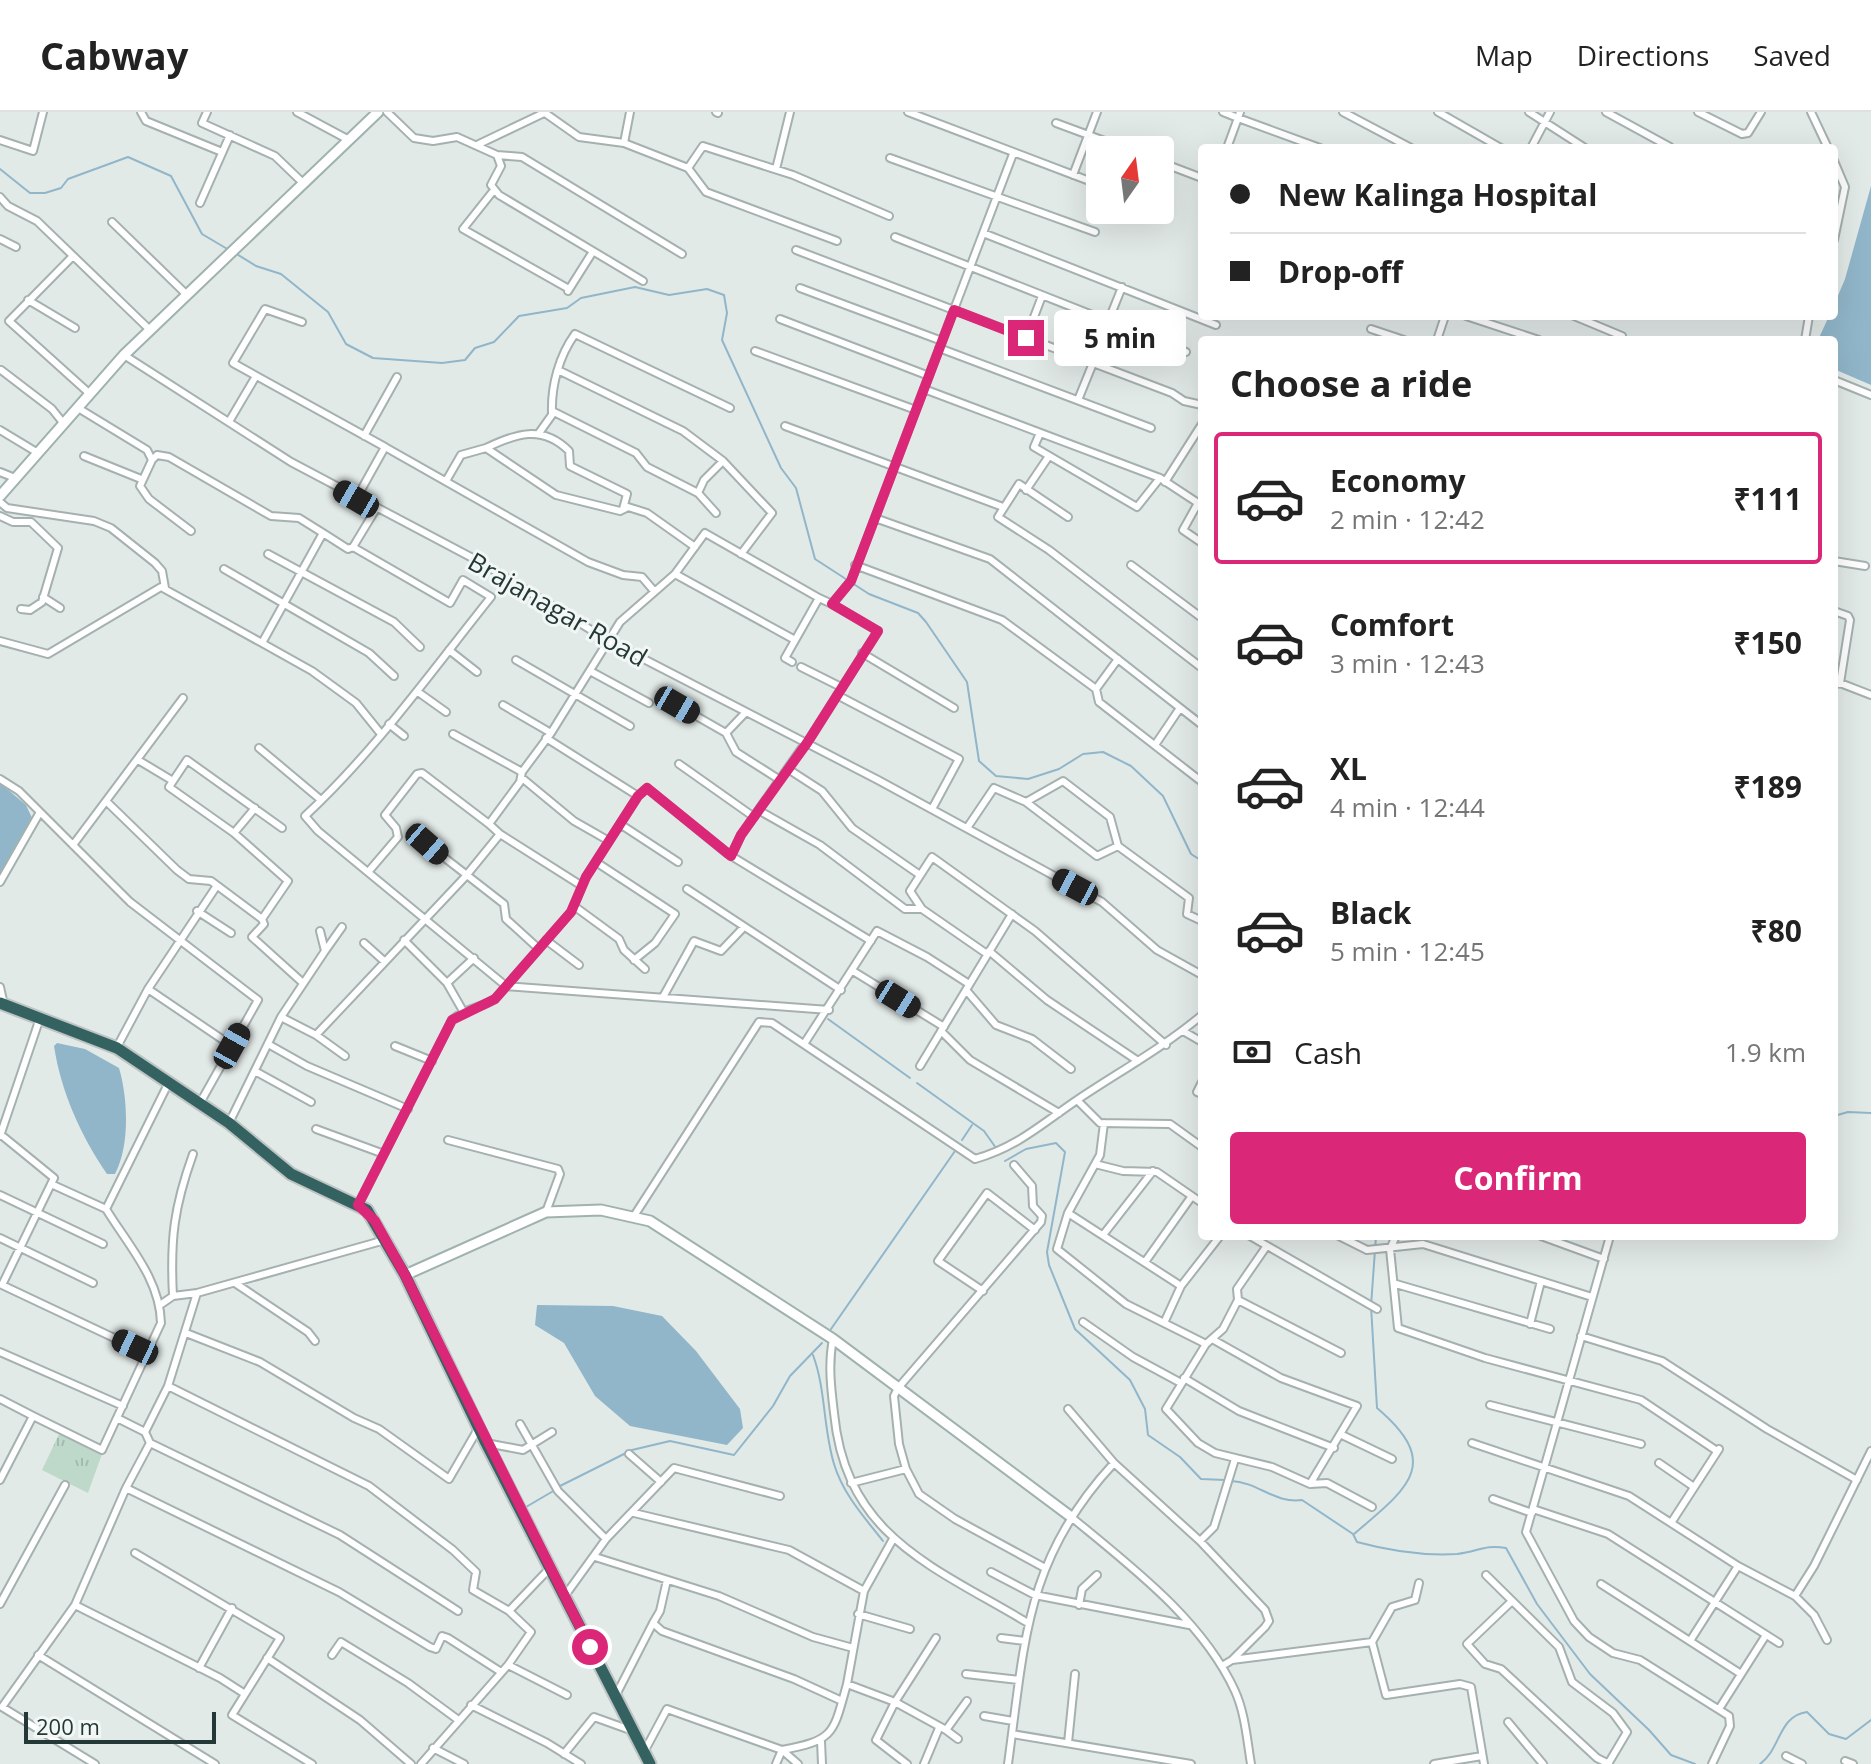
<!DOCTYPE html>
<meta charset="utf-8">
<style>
:root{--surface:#fff;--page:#f6f6f6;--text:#222;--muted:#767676;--line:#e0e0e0;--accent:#db2777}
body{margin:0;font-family:"Open Sans",sans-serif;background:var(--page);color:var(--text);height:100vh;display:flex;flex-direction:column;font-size:30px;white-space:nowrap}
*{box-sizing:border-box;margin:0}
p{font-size:26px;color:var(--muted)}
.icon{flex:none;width:44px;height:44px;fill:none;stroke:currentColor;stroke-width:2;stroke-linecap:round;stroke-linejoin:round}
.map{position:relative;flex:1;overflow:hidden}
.drawer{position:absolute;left:1198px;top:224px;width:640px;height:904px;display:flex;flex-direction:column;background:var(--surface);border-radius:8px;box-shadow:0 8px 32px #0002}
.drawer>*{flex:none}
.top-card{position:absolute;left:1198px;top:32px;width:640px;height:176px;border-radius:8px;box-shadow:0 8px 32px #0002;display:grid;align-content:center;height:176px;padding:0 32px;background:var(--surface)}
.needle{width:52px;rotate:14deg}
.tools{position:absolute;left:1086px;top:24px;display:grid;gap:16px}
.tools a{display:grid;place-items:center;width:88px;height:88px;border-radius:8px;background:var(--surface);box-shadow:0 8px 32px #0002;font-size:40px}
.scale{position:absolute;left:24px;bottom:20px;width:192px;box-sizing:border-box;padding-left:8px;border:4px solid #243937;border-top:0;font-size:22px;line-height:28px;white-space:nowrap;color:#243937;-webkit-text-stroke:6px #f2f7f6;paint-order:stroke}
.end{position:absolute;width:36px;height:36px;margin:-18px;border:10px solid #db2777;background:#fff;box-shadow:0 0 0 4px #fff}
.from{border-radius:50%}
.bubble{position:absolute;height:56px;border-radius:8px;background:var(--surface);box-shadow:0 8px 32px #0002;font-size:26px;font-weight:700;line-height:56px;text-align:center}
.car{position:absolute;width:24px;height:48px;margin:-24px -12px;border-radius:10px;box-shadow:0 0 6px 2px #0007;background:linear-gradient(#222 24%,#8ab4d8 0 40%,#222 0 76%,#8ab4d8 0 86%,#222 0)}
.top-card b{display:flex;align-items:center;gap:28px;height:76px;font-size:30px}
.top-card b+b{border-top:2px solid var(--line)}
.top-card i{width:20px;height:20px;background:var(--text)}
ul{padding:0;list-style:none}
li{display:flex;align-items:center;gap:24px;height:132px;margin:0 16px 12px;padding:0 16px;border:4px solid transparent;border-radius:8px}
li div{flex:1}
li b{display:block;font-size:30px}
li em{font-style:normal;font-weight:700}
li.on{border-color:var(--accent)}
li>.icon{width:72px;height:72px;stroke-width:1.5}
h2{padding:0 32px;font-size:36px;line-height:96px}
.pay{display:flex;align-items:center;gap:20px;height:88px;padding:0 32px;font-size:30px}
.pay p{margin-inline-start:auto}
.action{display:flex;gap:16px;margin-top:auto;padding:16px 32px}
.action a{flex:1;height:92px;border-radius:8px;background:var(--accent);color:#fff;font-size:32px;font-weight:700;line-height:92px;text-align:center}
header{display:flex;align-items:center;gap:48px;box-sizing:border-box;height:112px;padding:0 40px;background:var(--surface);border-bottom:2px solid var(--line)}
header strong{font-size:38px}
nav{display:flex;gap:44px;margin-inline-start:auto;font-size:28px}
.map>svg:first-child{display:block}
</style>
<header>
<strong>Cabway</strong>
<nav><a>Map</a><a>Directions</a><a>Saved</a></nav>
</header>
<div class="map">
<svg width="1871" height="1652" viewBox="0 0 1871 1652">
<defs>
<pattern id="park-tufts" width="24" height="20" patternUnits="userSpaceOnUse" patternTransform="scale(2)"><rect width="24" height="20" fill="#bed9ca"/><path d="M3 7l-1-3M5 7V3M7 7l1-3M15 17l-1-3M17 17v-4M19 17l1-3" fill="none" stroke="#a3bbae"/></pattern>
</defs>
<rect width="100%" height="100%" fill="#e2eae8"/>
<!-- park -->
<path fill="url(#park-tufts)" d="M59 1322 102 1342 88 1381 42 1358Z"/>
<!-- water -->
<path fill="#91b6c9" d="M1871 74V273L1834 257V228H1818L1829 204H1834V193L1845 167Z
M0 671 26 693 33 708 0 766Z
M57 931 85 937 119 956C128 986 130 1034 115 1062H107C81 1024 61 980 54 934Z
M537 1193 613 1194 662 1204 696 1239 740 1297 743 1316 727 1333 630 1314 595 1284 564 1231 535 1213Z"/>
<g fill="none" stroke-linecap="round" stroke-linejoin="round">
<!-- stream -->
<path stroke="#91b6c9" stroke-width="2" d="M0 57 30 81H45L61 76 68 67 128 45 171 64 202 122 229 138
M235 141 256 154 281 162 328 200 346 232 373 246 442 251 465 248 475 236 494 230 519 204 567 196 581 186 635 175 669 183 707 177 724 183 727 201 722 228 781 356 796 376 815 447 869 482 918 501 926 510 967 570 979 649 996 664 1028 667 1059 657 1083 642 1103 640 1131 654 1163 684 1191 742 1202 749
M828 907 910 966
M917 971 984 1019 996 1036
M1834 1004 1848 1000 1871 1001
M962 1028 972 1013
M1005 1049 1026 1037 1056 1031 1065 1040 1047 1140 1049 1153 1075 1217 1130 1268 1145 1297 1148 1323 1180 1345 1201 1367 1225 1368
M831 1217 955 1039
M813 1243C826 1278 823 1316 834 1352 843 1382 864 1405 883 1429
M1231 1369C1258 1370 1275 1392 1302 1388L1353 1422 1357 1430C1390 1439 1423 1444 1457 1442 1478 1440 1484 1432 1506 1436L1537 1492 1590 1562 1649 1618 1671 1643 1695 1652
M560 1374 632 1338 670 1329 734 1343 773 1294 790 1264 822 1231
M526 1395 555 1378
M1354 1422C1408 1376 1443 1352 1377 1296L1371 1194 1376 1124
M1760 1652C1781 1637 1778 1604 1807 1600L1829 1622 1846 1627 1871 1608"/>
<!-- street casing -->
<g stroke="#a5b1af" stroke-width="10">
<path id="street" d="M141 0 146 9 222 40
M207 0 202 11 275 44 303 71
M297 0 349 28
M387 0 414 26 433 29 457 25 497 43 501 54 491 73 499 83 643 169
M716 0 718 1
M908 0 1100 73
M1223 0 1238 6 1240 0
M1343 0 1411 36
M1438 0 1501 36
M1529 0 1585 36
M1606 0 1670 35
M1698 0 1742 22 1748 21 1761 0
M1811 0 1828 36
M545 1 579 25 624 31 688 56 706 80 837 129
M1056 11 1129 38
M0 28 33 39 43 0
M624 31 630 0
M479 32 546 0
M1227 36 1238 6 1320 36
M1531 36 1550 0
M497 43 522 45 682 142
M890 46 1095 120
M1834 49 1845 75 1834 128
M1160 50 1202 66
M688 56 703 34 793 63 889 104
M776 57 790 0
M1073 63 1097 0
M494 78 463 117 569 177
M0 85 8 94 37 109 150 218
M200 91 230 23
M1160 95 1166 98
M112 110 186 182
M983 121 1216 213
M895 125 1186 240
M0 127 16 135
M796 138 1172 281 1184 289 1202 293
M73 144 9 209 90 282
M800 176 942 229
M568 179 592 141
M28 188 75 216
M1466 204 1539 228
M1574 204 1622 224
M780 207 929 264
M302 210 265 197 233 251 385 335
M1108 210 1122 175
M1371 217 1404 228
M1026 226 1042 184
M1437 228 1445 204
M1805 228 1809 204
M939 236 1151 316
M755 239 916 298
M124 243 291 350 482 451 609 529 878 668 1102 790 1157 838 1202 863
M1 258 52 297 64 312
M558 258 683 319 723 349 772 401 741 442
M1834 268 1871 283
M924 277 1160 366 1198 391 1183 418 1202 431
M1078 288 1093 251
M78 296 147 338 152 348 140 374 149 387 191 419
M552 301C551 274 559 244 575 222L730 296
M230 308 256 264
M785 314 1003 395
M0 318 38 341
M539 321 554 300 636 341 647 355 698 381 716 401
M1040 321 1034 335 1137 395 1160 366
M364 324 397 265
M486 336C515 322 542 312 569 339L570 354 627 382 623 397
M84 344 141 367
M152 348 157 343 169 345 271 404 299 406 323 421
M0 360 15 366
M446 369 461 343 486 336 556 383 620 399 628 395 647 401 695 435
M1165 370 1202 312
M1026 378 1049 344
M698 381 704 368 723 349
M356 387 385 335 588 450 623 463 642 465 654 479
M0 390 7 396 94 409 111 416 155 451 162 459 165 476
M376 397 353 435 348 437 323 421 262 531 312 559 356 591 381 622
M0 404 13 410H31L58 436 42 490 30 498 21 497
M1068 405 1019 372 998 405 1049 438 1202 556
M875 406 990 447 1202 613
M353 435 450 491 463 468 491 485C431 560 375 639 305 704L318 719 506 874 829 898
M268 442 394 510 420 535
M1834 449 1865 454
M855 453 1002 508 1096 577 1099 590 1202 670
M1131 453 1202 506
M224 457 369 541 394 564
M675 462 795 528
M43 485 60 496
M1834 499 1848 504 1850 508 1840 571
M0 529 48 542 161 475 262 531
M449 538 477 560
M862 541 954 596
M516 548 630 614
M792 550 785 546 819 486
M801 555 841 575
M590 559 649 591
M1834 573 1840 571 1871 583
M1096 577 1118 547
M418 580 446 600
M837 583 959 647 932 697
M503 593 551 621
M677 593 726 621 746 600
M389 612 404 624
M726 621 736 640 780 668
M453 622 522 660
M546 626 638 684
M807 631 878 519 832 492
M1155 633 1180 596
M259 636 321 688
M138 648 173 669
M679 652 754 705
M788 657 822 679 852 716 920 763
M522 666 574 709 609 729
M0 667 19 679 130 790 258 888 200 991
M106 689 177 758 189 767 211 769 262 807 264 812 252 825 303 871
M1026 690 1063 669 1110 705 1118 734 1189 786 1187 802 1202 809
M760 699 820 733 905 797H922
M620 712 678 750
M967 716 994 676 1026 690 1097 744 1118 734
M234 721 255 696
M500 722 582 774
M427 732 504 792 506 807 539 837
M73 733 183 586
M731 744 741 723 806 630
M596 750 675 802 655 831 634 848
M369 759 398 725 396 716 385 703 417 662 422 661 489 712
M0 770 40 700
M687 777 841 878
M574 794 619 827 624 838 645 857
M197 799 231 821
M262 807 288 769 234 721 169 675 187 648 282 716
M404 828 447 871 474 846
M546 828 579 853
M364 831 384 849
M325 839 342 815
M989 839 1047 888 1138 949
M987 842 922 797 910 779 932 745 1035 819 1166 933
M853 859 944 915
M447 871 463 899
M0 875 4 893
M148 877 232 934
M966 878 996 913 1032 927 1071 957
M663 885 694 829 721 839 743 816
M281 905 325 839 320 819
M941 919 970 948 1059 1001
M1183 919 1202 930
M316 923 345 944
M268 932 307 954 408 997
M804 932 877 819 927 845 969 872
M395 934 432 949
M117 935 148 877 216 775
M920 954 1012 802
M255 959 311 990
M1202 970 1197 980 1202 982
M1077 988 1100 1011 1170 1012 1202 1035
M229 1011 281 905 316 923 465 765 500 722 489 712 520 670 522 660 551 621 620 510 675 462 705 421 819 486 832 492 851 469 1013 42
M1104 1011 1100 1043 1068 1101 1057 1137 1126 1192 1206 1232
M316 1017 384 1042
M0 1022 54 1066 2 1173
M0 1024 40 906
M448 1028 558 1057 560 1062 546 1100
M1095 1052 1123 1059 1157 1060 1202 1091
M1014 1053 1032 1074 1033 1094 1042 1104 1041 1110 898 1276 894 1284 899 1332 906 1357 919 1382 955 1407 1045 1456
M51 1072 106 1097
M0 1083 103 1132
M358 1093 452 908C465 896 481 896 495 887L571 800 586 765 638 684 647 676 728 742 871 829
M1068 1101 1181 1174
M634 1104 759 910 772 911 975 1047C1018 1035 1044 1010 1080 986 1122 958 1164 935 1202 903
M1103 1123 1153 1059
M1250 1124 1377 1197
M1339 1124 1367 1138 1423 1132 1592 1185
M1396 1124 1390 1137 1398 1216 1485 1246 1641 1288 1717 1339
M1541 1124 1604 1147
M1610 1124 1526 1420 1574 1509 1589 1525 1613 1541 1640 1548 1729 1604 1730 1614 1712 1652
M0 1126 93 1171
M1266 1135 1237 1177 1238 1188 1341 1241
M1145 1150 1192 1084
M235 1171 308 1220 315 1229
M1396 1172 1550 1217
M2 1173 146 1241
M983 1179 938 1149 987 1081 1035 1118
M173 1184C170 1127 174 1095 193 1042
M1238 1188 1223 1217 1206 1232 1166 1297 1198 1331 1215 1341 1272 1355 1310 1372 1327 1371 1372 1395
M160 1193 173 1184 197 1181 385 1128
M1083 1210 1133 1245 1181 1271
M1164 1211 1181 1174 1220 1124
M1530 1212 1541 1169
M186 1221 260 1250 354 1306 379 1317 449 1367 478 1317
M1581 1224 1662 1249 1767 1317 1857 1368
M833 1227C828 1252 831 1276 834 1301 846 1425 933 1454 1028 1511
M1212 1227 1281 1266 1357 1294 1310 1372
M0 1240 123 1294
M1184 1266 1239 1299 1334 1336
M168 1274 369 1374 453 1438 476 1460 473 1478 509 1499
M0 1287 33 1304
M1490 1293 1641 1332
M1068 1297 1114 1351
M117 1306 145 1320 150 1331 340 1423 458 1499
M520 1312 558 1379 606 1427
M145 1320 168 1274 197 1181
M1342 1323 1392 1347
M486 1331 523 1338 552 1320
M1472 1331 1629 1384 1738 1454 1795 1484 1814 1503 1827 1528
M629 1342 661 1370
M1659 1351 1694 1375
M0 1368 33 1304 102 1338 161 1211C160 1167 128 1133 106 1097L169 970
M851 1371 906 1357
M126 1376 339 1480 430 1535 436 1537 442 1524 448 1526 501 1560
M1493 1387 1532 1401
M1533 1397 1608 1422 1779 1531
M634 1401 789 1438 864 1479
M1070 1404C1129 1453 1202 1507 1235 1579 1245 1601 1247 1628 1251 1652
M1671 1411 1719 1337
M1200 1429 1214 1415 1235 1347
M135 1441 280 1526 232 1603 312 1652
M595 1445 719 1484 813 1525 853 1536
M991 1460 1035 1483 1189 1513
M1486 1463 1559 1535 1572 1570 1613 1601 1627 1620 1608 1652
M1601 1472 1741 1562
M1795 1484 1814 1454 1871 1339
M564 1485 606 1427 674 1356 780 1384
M1512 1489 1467 1532 1485 1552 1501 1557 1597 1646 1609 1652
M0 1492 65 1373
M75 1493 220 1566 245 1582
M1079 1493 1082 1477 1097 1463
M858 1502 910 1517
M653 1511 660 1499 667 1468
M1001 1526 1025 1529
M1690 1529 1738 1454
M1372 1530 1386 1583 1460 1572 1471 1575 1484 1652
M38 1543 215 1652
M332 1543 341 1530 408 1571 457 1607
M267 1546 360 1608 411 1652
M508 1553 567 1583
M1222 1554 1232 1548 1372 1530 1392 1495 1415 1488 1419 1471
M199 1556 232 1496
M966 1562 1019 1568
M847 1572 864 1479 893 1427
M615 1585 653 1511 662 1519 794 1567 842 1589
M471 1593 547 1631 581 1652
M1719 1597 1766 1523
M984 1604 1013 1609
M1508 1610 1543 1652
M946 1618 958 1627
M1012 1622 1191 1652
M821 1629 822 1652
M1068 1631 1075 1562
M433 1636 464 1652
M644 1640 667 1597 782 1638 798 1652
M564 1642 594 1605 633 1619
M1786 1644 1802 1652
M1845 1649 1853 1652
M95 1652 2 1595 75 1493 126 1376 150 1331
M421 1652 508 1553 531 1520 509 1499 549 1457
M776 1652 782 1638C835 1628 833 1622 847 1572L895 1590 936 1526
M907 1652 876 1628 895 1590 946 1618 967 1589
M924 1652 939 1616
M1008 1652C1025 1529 1025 1447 1114 1351L1200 1429 1265 1498 1269 1509 1265 1515 1232 1548
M1434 1652 1482 1644"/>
</g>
<!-- secondary casing -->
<g stroke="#9fb2ae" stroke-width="13">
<path id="secondary" d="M0 384 124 243 378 0
M405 1163 546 1100 601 1098 650 1109 833 1227 1070 1404"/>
</g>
<!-- highway casing -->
<g stroke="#bdc4c3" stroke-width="15">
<path id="highway" d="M0 891 117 936 229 1011 291 1062 367 1098 405 1163 486 1331 650 1652"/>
</g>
<!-- street -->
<use href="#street" stroke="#fff" stroke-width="6"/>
<!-- secondary -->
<use href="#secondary" stroke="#fff" stroke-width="9"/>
<!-- highway -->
<use href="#highway" stroke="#346261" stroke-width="11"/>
</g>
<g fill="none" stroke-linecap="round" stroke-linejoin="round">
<!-- route -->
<path stroke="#db2777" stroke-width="10" d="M590 1535 405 1163 375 1109 358 1093 452 908 495 887 571 800 586 765 638 684 647 676 731 744 741 723 807 631 878 519 832 492 851 469 954 198 1026 226"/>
</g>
<g text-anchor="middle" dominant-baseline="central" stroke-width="6" stroke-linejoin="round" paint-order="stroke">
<!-- street labels -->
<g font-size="26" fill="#243937" stroke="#f2f7f6">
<text transform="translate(558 497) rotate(30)">Brajanagar Road</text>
</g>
</g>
</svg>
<div class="tools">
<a><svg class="needle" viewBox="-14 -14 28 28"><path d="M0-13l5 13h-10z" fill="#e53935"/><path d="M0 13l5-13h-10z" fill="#767676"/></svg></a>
</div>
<div class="scale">200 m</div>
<i class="end from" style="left:590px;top:1535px"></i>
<i class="end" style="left:1026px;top:226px"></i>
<div class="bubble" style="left:1054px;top:198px;width:132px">5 min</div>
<i class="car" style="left:356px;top:387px;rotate:300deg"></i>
<i class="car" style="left:677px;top:593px;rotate:120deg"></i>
<i class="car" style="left:427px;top:732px;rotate:131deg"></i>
<i class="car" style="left:1075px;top:775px;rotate:298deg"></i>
<i class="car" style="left:898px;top:887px;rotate:122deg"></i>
<i class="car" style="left:232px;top:934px;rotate:29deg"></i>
<i class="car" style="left:135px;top:1235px;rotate:295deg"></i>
<div class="top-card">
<b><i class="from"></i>New Kalinga Hospital</b>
<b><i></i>Drop-off</b>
</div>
<section class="drawer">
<h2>Choose a ride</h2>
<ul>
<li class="on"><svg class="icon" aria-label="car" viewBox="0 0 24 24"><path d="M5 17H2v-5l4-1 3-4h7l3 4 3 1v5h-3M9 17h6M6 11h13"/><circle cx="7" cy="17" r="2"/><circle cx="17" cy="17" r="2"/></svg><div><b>Economy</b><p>2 min · 12:42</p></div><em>₹111</em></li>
<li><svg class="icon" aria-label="car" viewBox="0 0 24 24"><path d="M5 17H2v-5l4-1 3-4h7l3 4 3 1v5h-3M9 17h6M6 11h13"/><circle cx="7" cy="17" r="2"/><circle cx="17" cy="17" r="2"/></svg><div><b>Comfort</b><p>3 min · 12:43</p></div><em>₹150</em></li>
<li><svg class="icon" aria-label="car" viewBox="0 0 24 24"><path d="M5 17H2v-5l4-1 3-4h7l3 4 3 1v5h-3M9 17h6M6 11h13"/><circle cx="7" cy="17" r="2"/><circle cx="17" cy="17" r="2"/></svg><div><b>XL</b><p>4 min · 12:44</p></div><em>₹189</em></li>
<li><svg class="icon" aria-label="car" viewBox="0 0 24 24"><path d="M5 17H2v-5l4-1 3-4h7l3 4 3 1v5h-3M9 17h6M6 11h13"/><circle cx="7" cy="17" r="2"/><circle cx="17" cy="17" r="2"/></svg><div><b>Black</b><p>5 min · 12:45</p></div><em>₹80</em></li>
</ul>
<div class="pay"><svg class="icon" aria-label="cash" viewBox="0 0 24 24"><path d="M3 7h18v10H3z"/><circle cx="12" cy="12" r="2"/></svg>Cash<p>1.9 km</p></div>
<div class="action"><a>Confirm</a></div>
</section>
</div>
